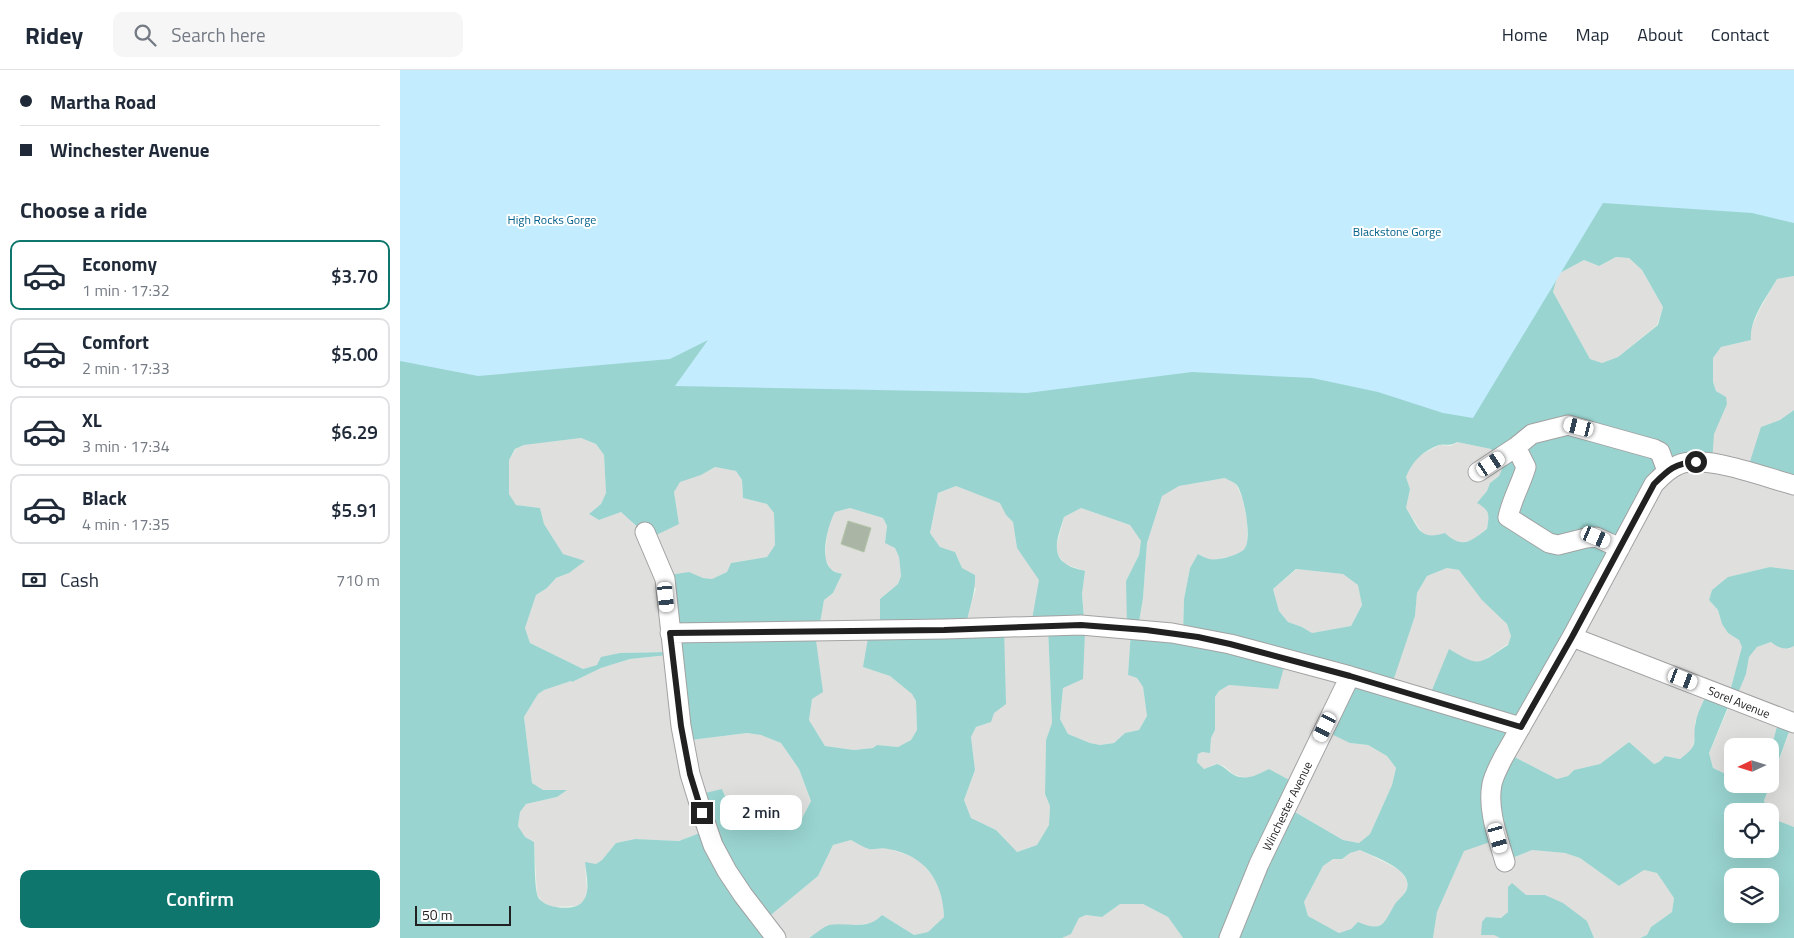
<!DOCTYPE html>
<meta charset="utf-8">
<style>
:root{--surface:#fff;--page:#f6f6f7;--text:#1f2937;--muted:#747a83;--line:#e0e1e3;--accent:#0f766e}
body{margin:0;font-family:"Titillium Web",sans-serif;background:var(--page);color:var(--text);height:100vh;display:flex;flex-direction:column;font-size:19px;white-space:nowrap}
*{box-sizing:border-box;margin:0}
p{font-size:16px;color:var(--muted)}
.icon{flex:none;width:28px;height:28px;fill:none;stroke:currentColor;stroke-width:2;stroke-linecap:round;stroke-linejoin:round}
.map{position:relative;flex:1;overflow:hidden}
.drawer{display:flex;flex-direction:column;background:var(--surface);width:400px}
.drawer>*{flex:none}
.guide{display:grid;align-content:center;height:110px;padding:0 20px;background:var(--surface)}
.needle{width:32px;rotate:266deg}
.fabs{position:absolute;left:1324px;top:668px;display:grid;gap:10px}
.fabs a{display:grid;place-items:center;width:55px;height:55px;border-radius:10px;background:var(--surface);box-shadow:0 5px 20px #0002;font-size:25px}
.scale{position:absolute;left:15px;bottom:12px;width:96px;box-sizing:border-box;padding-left:5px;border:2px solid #212121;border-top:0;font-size:14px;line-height:18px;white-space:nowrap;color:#212121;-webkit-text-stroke:4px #fff;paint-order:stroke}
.end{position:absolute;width:22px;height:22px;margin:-11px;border:6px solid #212121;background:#fff;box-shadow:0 0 0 2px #fff}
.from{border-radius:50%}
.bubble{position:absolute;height:35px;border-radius:10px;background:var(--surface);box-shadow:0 5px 20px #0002;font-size:16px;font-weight:600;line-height:35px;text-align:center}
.car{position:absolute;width:15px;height:30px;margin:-15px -8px;border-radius:6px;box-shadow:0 0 4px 1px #0007;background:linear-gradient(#fff 24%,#345 0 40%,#fff 0 76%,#345 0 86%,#fff 0)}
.guide b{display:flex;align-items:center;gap:18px;height:48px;font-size:19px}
.guide b+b{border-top:1px solid var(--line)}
.guide i{width:12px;height:12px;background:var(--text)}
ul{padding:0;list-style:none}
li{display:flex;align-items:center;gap:15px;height:70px;margin:0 10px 8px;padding:0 10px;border:2px solid var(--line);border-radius:10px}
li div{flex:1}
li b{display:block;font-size:19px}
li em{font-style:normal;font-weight:600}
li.on{border-color:var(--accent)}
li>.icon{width:45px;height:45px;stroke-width:1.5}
h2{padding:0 20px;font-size:22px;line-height:60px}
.pay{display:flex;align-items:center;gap:12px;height:55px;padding:0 20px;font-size:19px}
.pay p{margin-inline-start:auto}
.primary-button{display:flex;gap:10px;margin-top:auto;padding:10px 20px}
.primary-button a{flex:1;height:58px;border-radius:10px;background:var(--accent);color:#fff;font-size:20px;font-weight:600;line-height:58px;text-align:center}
header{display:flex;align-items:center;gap:30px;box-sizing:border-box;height:70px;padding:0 25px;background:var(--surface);border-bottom:1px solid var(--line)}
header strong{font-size:24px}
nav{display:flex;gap:28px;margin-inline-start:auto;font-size:18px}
.search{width:350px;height:45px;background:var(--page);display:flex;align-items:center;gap:12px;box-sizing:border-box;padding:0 18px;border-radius:10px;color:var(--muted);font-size:19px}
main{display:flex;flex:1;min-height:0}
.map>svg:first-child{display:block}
</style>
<header>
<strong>Ridey</strong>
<div class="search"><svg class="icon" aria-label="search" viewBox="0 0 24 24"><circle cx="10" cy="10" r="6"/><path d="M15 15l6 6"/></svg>Search here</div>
<nav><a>Home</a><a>Map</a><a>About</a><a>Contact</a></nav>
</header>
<main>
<section class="drawer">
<div class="guide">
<b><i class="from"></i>Martha Road</b>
<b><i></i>Winchester Avenue</b>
</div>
<h2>Choose a ride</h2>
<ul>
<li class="on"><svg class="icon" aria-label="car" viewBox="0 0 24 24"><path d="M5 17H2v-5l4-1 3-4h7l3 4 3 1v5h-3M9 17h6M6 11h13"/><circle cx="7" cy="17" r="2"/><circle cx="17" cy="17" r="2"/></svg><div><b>Economy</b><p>1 min · 17:32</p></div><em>$3.70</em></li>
<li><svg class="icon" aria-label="car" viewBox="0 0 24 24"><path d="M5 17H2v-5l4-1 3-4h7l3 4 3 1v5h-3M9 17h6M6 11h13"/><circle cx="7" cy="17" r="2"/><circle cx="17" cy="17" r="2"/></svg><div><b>Comfort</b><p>2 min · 17:33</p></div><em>$5.00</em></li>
<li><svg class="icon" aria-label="car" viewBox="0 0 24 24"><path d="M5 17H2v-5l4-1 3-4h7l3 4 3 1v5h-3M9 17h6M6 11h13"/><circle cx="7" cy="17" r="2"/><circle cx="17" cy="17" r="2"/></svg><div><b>XL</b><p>3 min · 17:34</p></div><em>$6.29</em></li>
<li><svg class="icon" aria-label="car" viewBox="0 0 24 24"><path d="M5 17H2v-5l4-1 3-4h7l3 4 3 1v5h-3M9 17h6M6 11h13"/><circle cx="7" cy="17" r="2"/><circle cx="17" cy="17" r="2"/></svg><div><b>Black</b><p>4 min · 17:35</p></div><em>$5.91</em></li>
</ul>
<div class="pay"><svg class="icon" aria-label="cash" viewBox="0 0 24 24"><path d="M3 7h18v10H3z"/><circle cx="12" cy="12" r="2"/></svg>Cash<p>710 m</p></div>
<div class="primary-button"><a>Confirm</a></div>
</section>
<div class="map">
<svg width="1394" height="868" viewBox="0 0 1394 868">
<rect width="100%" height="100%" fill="#e8f2e7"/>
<!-- residential -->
<path fill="#dfdfde" d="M1216 187 1229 188 1242 200 1263 237 1257 255 1218 287 1202 293 1190 289 1153 222 1158 204 1184 190 1199 196Z
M1394 206V340L1380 350 1361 357 1394 414V500L1370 497 1329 507 1312 520 1309 530 1318 540 1322 554 1328 563 1339 570 1343 577 1329 625 1295 651V668L1291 681 1280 689 1265 686 1259 692 1254 694 1229 672 1200 694 1174 700 1168 706 1157 709 1107 683 1262 402 1312 393 1313 364 1327 334 1325 327 1316 321 1313 312V288L1321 277 1351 270 1350 261 1359 241 1377 209Z
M181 368 196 374 204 385 206 423 201 434 189 444 199 450 221 442 242 461 279 454 274 422 280 411 301 405 315 397 336 401 342 410 343 428 367 434 374 443 375 475 367 487 331 493 327 502 312 509 303 508 288 502 269 582 220 583 197 595 183 599 130 573 125 558 136 525 147 518 156 508 169 503 163 484 144 454 140 438 116 435 109 424V390L116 379 124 375Z
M1057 372 1091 379 1099 387 1102 399 1099 406 1090 413 1087 421 1078 433 1086 438 1089 446 1087 459 1072 470 1060 473 1053 470 1045 463 1031 467 1023 464 1006 438 1010 419 1006 407 1011 394 1020 385 1040 375 1051 376Z
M825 408 836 414 843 430 847 451V472L845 479 834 486 810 490 799 484 790 498 784 529 783 565 738 558 743 528 747 473 762 425 779 416Z
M556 416 600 432 606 445 613 452 617 478 640 510 631 555 648 558 652 653 646 670 645 724 650 736 649 755 637 775 616 782 596 760 571 748 564 730 575 700 571 667 576 657 591 652 566 558 568 542 576 519 562 498 555 482 540 477 530 463 538 423Z
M450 438 483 448 487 456 485 472 495 478 499 487 501 506 498 514 480 529V559L463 597 490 606 512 624 516 631 517 660 511 670 498 677 477 675 473 678 454 680 425 676 409 650 412 629 415 563 419 558 424 530 433 523 442 504 431 500 425 489 428 454 435 442Z
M681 438 730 455 741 471 739 485 726 511 731 561 728 605 737 608 743 617 747 646 739 660 725 663 714 673 700 675 690 673 668 664 660 649 663 618 685 562 682 524 685 501 665 494 658 485 656 478 664 447Z
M1047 498 1059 500 1082 529 1107 554 1111 566 1108 574 1081 592 1070 591 1030 625 990 617 1015 546 1017 523 1027 506Z
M897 499 943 504 959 515 962 535 951 556 912 563 902 557 888 552 879 541 873 519Z
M1371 572 1389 579 1394 576V757L1371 748 1370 741H1368L1364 732 1391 656 1379 650 1370 683V676H1332V707L1313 698 1309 683 1331 632 1346 604 1349 587 1357 577Z
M268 585 283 671 347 663 361 665 381 673 399 699 411 731 397 758 376 760 347 756 327 731 322 719 305 761 279 771 235 769 216 773 202 790 196 794 185 793 187 822 183 832 176 836 153 837 142 832 137 824 134 772 125 767 118 756 120 742 126 734 157 727 166 720H143L132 713 124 647 138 624 144 620 171 611 172 612 201 598 230 589Z
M886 590 942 604 950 673 968 675 987 686 996 698 992 715 970 764 959 773 943 770 888 738 893 712 869 699 853 708 842 707 833 704 824 696 816 694 804 699 797 692 798 684 802 681 810 682 811 668 815 660V627L819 621 829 615 841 616Z
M451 770 469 779 488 778 518 789 537 811 543 831 544 847 528 862 514 865 482 845 476 852 450 856 428 855 409 868H374L366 849 418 806 433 775Z
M1097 770 1107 790 1132 780 1165 783 1180 788 1219 816 1244 800 1257 803 1274 828 1272 842 1251 857 1247 865 1240 868H1194L1187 851 1145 825H1126L1108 817V842L1101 848 1086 847 1081 865H1095L1100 868H1033L1037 842 1064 780Z
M960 780 1000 800 1007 811V818L1002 829 997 832 988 850 978 856 971 858 958 853 951 859 939 863 908 846 904 832 923 796 933 789H942L950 783Z
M720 834H743L768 847 783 868H662L671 864 679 848 686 845 702 847Z"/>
<!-- forest -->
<path fill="#99d4d0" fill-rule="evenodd" d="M0 0H1394V206L1377 209C1367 227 1349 249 1351 270L1321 277 1313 288V312L1316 321 1326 327 1327 334 1314 364 1312 393 1265 402 1105 682 1157 709 1168 706 1174 700 1200 694 1229 672 1254 694 1259 692 1265 686 1280 689C1302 673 1291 671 1296 651 1298 641 1304 631 1308 621L1329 625 1342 577 1339 570 1328 563 1322 554 1318 540 1309 530 1312 520 1328 507 1370 497 1394 500V576C1385 581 1379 578 1371 572L1357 577 1349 587 1346 604 1336 628 1330 632 1309 683 1313 698 1332 707V714H1370V683L1379 649 1391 656 1364 731 1368 741H1332V779H1370V746L1371 748 1394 757V868H1240L1247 865 1251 857 1272 842 1274 828 1257 803 1244 800 1219 816 1180 788 1165 783 1132 780 1107 790 1096 770 1064 781 1037 842 1033 868H783L768 847 743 834H720L702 847 686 845 679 848 671 864 662 868H409C415 864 423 857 429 855 447 852 468 861 482 845L514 865 528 862 544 847C543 811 525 785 488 779 482 777 475 780 469 779 463 777 457 773 451 770L433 775 418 806 366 849 374 868H0ZM1216 187 1229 188 1242 200 1263 237 1258 255 1218 287 1202 293 1190 289 1153 222 1158 204 1184 190 1199 196ZM181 368 196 374 204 385 206 423 201 434 189 444 199 450 221 442 242 461 248 469 279 454 274 422 280 412 301 405 315 397 336 401 342 410 343 428 367 434 374 443 375 475 367 487 331 493 327 502 312 509 303 508 289 502 263 506 269 582 220 583 201 587 197 595 183 599 130 573 125 558 136 525 147 518 156 508 169 503 185 491 163 484 144 454 140 438 116 435 109 424V390L115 379 124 375ZM1057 372 1091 379 1099 387 1102 399 1099 406 1090 413 1087 421 1077 433C1091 441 1089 445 1087 459 1070 472 1062 479 1045 463 1019 471 1019 458 1006 438L1010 419 1006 407C1012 392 1022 381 1039 375 1046 373 1049 377 1057 372ZM825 408C828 410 833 412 836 414 844 422 852 468 845 478 841 485 817 491 809 489 806 488 802 486 798 484L790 498 784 529 783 565 738 558 743 528 747 473 762 426 779 416ZM556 416 600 433 606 445 613 452 617 478 639 510 631 555 648 558 652 653 646 670 645 724 650 736 649 755 637 775 617 782 596 760 571 748 564 730 575 700 571 667 576 657 591 652 594 643 606 634 604 558H566C568 539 576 524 575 505L562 498 555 482 540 477 530 463 538 423ZM450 438 483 448 487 456 485 473 495 478 499 487 501 506 498 514 480 529V559L469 562 463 597 490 606 512 624 516 631 517 660 511 670 498 677 477 675 473 678 454 680 425 676 409 650 412 629 423 622 415 563 419 559 424 530 433 523 442 504C439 503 433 502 431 499 419 489 428 454 435 442ZM681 438 730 455 741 471 739 485 726 511 727 556 731 561 728 605 737 608 743 617 747 646 739 660 725 663 714 673 700 675 690 673 668 664 660 649 663 618 683 609 685 562 682 524 685 501C679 499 671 498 666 494 649 484 660 461 664 447ZM1047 498 1059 500 1082 530 1107 554 1111 566 1108 575C1078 594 1081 598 1049 579L1030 625 991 617 1015 546 1017 523 1027 506ZM896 499 943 504 958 515 962 535 951 556 912 563 902 557 888 552 879 541 873 519ZM268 585 283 671 347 663 361 665 381 673 399 699 411 731 397 758 376 760 347 756 327 731 322 719 297 725 305 761 279 771 235 769 216 773 202 790 196 794 185 792C186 804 191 821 183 831 176 842 144 839 138 827 134 818 135 784 134 772L125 767 118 756 120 742 126 734 157 727 167 720H143L132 713 124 647 138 624 144 620 171 611 172 612 201 598 230 589ZM886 590 946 611 923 660 950 673 968 675 987 686 996 698 992 715 970 764 959 773 943 770 888 738 893 712 869 699C857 705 847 711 834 705 827 701 824 696 817 694L804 699 797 692 798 684 802 682 810 683 811 668 815 660V627L819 621 829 615 878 619ZM960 780C973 786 1004 797 1007 811 1010 822 1000 827 995 834 984 853 983 863 958 852L951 859 939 863 908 846 904 832 923 796 933 789H942L950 783ZM1332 806H1370V844H1332Z
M1394 340V414L1347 401 1361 357 1380 350Z
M1112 813 1126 825H1145L1163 833 1187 851 1194 868H1100L1094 865H1081L1082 852 1086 847 1101 848 1108 842V817Z"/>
<!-- park -->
<path fill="#c3ecfe" d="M0 0H1394V153L1352 143 1203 133 1073 348 1043 343 978 322 912 308 792 302 627 323 275 316 308 270 270 289 78 306 0 291Z"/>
<!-- building -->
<path fill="#abb5a6" stroke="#b2c5a8" d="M448 451 471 458 464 482 441 474Z"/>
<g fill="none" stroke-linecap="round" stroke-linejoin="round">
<!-- minor casing -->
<g stroke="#a2a2a2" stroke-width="21">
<path id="minor" d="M1078 402 1116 377
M245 462 265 509 281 656 290 704 302 743 313 775 327 801 343 825 376 868
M1220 478 1196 467 1186 468 1158 475 1149 473 1108 447C1112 429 1121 414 1126 397L1116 377 1132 364 1168 355 1254 379 1260 382 1267 401
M270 563 544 559 681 555 772 563 830 574 950 606 1121 657
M1172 567 1394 653
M1105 792C1098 768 1087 739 1092 714 1094 705 1099 696 1103 688L1172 567 1254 414C1261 407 1268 399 1278 395 1304 383 1366 408 1394 415
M829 868 859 794 950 606"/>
</g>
<!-- minor -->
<use href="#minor" stroke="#fff" stroke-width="19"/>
</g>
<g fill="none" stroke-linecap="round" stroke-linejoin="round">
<!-- route -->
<path stroke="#212121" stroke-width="6" d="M302 743 290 704 281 656 270 563 544 560 681 555 746 560 798 567 830 574 950 606 1121 657 1172 567 1254 414C1268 400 1275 393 1296 392"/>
</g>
<g text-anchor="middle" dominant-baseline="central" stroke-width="4" stroke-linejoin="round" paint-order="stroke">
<!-- park labels -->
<g font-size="12" fill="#03618b" stroke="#fff">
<text x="152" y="149">High Rocks Gorge</text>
<text x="997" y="161">Blackstone Gorge</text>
</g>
<!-- street labels -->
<g font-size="12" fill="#212121" stroke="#fff">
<text transform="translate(1339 632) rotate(22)">Sorel Avenue</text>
<text transform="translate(887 736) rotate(-64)">Winchester Avenue</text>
</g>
</g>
</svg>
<div class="fabs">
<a><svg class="needle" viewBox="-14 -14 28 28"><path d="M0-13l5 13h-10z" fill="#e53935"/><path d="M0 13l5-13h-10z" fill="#747a83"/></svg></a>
<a><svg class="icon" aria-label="locate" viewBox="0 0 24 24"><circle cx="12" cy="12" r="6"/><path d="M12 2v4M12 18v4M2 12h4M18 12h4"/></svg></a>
<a><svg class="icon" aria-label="layers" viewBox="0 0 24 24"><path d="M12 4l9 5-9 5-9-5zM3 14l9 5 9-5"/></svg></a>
</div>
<div class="scale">50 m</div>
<i class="end from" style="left:1296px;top:392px"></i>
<i class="end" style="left:302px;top:743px"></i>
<div class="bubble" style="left:320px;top:725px;width:82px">2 min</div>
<i class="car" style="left:1179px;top:357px;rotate:284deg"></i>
<i class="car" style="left:1091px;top:394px;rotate:56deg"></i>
<i class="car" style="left:1196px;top:467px;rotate:113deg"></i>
<i class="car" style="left:266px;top:527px;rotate:174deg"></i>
<i class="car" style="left:1283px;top:609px;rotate:111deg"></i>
<i class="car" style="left:925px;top:657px;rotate:206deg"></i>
<i class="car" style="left:1098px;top:768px;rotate:164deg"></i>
</div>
</main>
